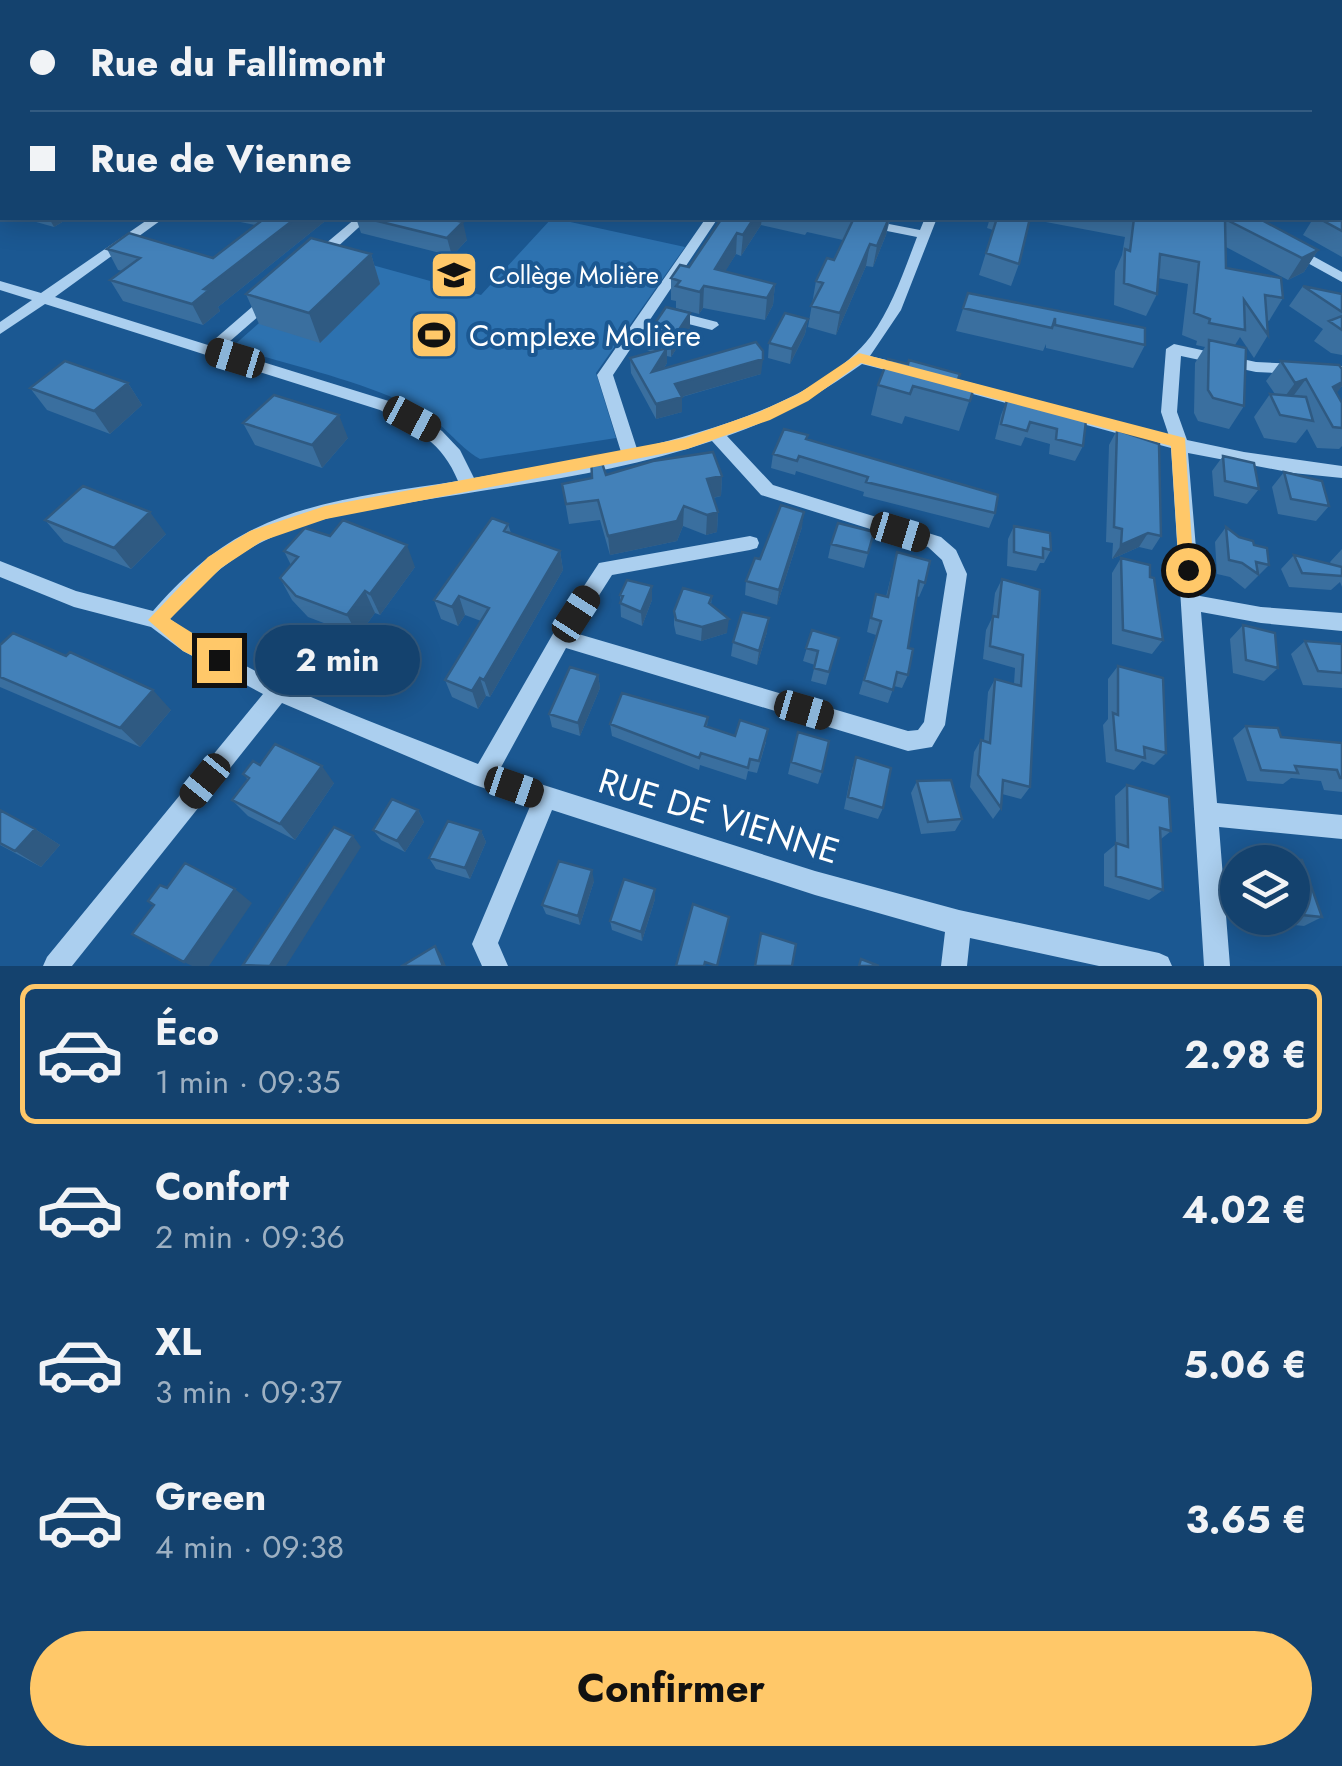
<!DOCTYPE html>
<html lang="fr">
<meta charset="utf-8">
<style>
:root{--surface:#14426e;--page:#214d76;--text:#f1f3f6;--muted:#9db0c2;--line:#335b81;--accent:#ffc869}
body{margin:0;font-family:Jost,sans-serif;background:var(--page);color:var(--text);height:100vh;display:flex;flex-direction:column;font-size:38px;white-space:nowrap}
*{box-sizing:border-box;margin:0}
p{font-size:32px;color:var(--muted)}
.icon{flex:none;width:55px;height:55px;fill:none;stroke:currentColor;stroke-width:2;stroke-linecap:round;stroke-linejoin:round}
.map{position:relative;height:966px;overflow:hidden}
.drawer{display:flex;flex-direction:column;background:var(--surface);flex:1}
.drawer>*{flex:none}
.banner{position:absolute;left:0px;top:0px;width:1342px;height:220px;box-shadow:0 5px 25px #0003,0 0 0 2px var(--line);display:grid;align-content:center;height:220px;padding:0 30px;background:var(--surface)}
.controls{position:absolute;left:1220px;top:845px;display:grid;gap:20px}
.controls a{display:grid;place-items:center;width:90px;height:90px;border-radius:50%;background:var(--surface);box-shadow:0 5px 25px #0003,0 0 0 2px var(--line);font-size:50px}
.end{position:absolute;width:45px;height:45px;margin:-22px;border:12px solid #ffc869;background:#111;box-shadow:0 0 0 5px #111}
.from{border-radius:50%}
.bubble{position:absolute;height:70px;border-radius:35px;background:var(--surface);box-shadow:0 5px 25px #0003,0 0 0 2px var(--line);font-size:32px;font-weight:700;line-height:70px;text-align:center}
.car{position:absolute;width:30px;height:60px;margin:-30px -15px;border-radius:12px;box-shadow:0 0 8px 2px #0007;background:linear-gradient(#222 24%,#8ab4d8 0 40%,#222 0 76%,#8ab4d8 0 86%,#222 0)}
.banner b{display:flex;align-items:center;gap:35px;height:95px;font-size:38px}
.banner b+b{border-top:2px solid var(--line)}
.banner i{width:25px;height:25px;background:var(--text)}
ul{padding:18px 0 0;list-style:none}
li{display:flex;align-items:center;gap:30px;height:140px;margin:0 20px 15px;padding:0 10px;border:5px solid transparent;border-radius:15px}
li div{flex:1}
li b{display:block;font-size:38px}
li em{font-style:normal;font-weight:700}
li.selected{border-color:var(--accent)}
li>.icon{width:90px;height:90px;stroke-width:1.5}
.button{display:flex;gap:20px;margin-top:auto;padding:20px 30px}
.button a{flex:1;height:115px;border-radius:60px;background:var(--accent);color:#111;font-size:40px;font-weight:700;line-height:115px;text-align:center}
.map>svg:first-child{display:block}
</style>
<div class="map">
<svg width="1342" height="966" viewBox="0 0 1342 966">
<rect width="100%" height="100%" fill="#1b5892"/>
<!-- green -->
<path fill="#2d72b0" d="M552 218 685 247 596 373 616 438 480 459C457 446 444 423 419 410 365 381 292 366 232 347L336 255 481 295Z"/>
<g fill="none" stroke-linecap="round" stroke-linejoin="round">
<!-- minor -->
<path fill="#abcfef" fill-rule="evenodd" d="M0 0H7L9 2 2 4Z
M489 0H512L514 2H493Z
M911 0H934L936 2H915Z
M0 155 2 156V163H0Z
M150 218H164L55 297 208 345 266 295H276V301L221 349 392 402 442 431 460 450 474 478 621 452 597 375 706 218H718L613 375 637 449C712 430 822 400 871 336 892 307 904 271 917 237L842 222 836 218H858L920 230 925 218H937L901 310 870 356 915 367 917 371 915 375 909 376 862 364C819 395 777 418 727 436L773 485 941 537 956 550 967 574 945 725 932 747 908 751 566 648 499 771 815 871 959 910 1159 953 1168 957 1172 966H1099L970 938 967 966H941L945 932 815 895 552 810 498 943 508 966H482L472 944 531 804 475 785 282 703 72 966H43L47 957 263 694 183 651 151 627 74 607 0 577V561L76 591 153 611C180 580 211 551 248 532 311 499 389 492 458 481 443 443 415 428 380 410L45 304 0 334V322L32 300 0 290V281L41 293ZM712 441 761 495 928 547 942 560 947 574 924 722 918 730 908 731 575 633 612 575 750 550 757 548 759 543 757 538 750 536 599 563 554 632 478 764C376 722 259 685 170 619 197 588 227 559 264 541 309 518 362 511 412 502 512 485 616 474 712 441Z
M356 218H369L322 261H312V255Z
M1291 244 1342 272V282L1286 251V245Z
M670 310 717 322 719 325 712 330 665 318 663 315Z
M1174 344 1256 362 1342 366V376L1256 372 1181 356 1177 412 1187 440 1244 452 1342 466V478L1293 473 1188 453 1200 596 1261 607 1342 613V631L1261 623 1201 612 1217 803 1342 815V839L1219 827 1230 966H1204L1171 448 947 387 945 383 953 378 1169 436 1161 412 1166 349Z"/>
<!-- major -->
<path fill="#f3f8ff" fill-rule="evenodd" d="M1262 0H1277L1279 2H1264Z
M1287 0H1306L1308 2H1289Z
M1340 24H1342V33H1340Z"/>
</g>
<!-- wall -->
<path fill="#3a6f9f" d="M52 0H135L137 2H55Z
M415 0H484L482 2H411Z
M839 0H923V2H854Z
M1049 0H1127L1126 2H1047Z
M1342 75V121L1340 119V76Z
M2 116V147L0 145V117Z
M1342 142V257L1303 235 1311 222 1301 218H1340Z
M22 218H69L54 227Z
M221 218H329L218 307 220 311 203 325 123 301 110 280 123 271 118 270 107 249 213 258 255 225Z
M356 218H445L467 240 452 256 361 233Z
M722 218H897L896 220H890L886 235 873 267 866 266 836 335 808 327 816 281 834 260 843 240 807 232 805 235 761 225 741 256 736 254 725 271 775 284 773 305 765 320 703 308 699 314 676 308V301L671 300V278L689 267Z
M990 218H1258L1318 250 1304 272 1288 280 1226 247V268L1283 298 1269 321 1267 320 1268 335 1254 358 1240 337 1235 345 1244 406 1229 429 1198 421 1194 413 1195 363 1205 347 1196 345 1197 341 1182 335 1188 284 1158 278 1157 294 1146 316 1114 305 1115 271 1122 255 1125 237 1030 219 1019 264 1011 286 979 275 993 230 987 228Z
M371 254 380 284 320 343 259 324 246 294Z
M1303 286 1342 294V355L1331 353 1314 341 1323 329 1289 306Z
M968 293 1145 345 1133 368 1046 348V344L1043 351 956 331Z
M690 313V328L671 357 667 356V363L664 368 761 374 682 397V412L656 419 631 373 630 358 652 352 647 350V335Z
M808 319 805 334 790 364 768 358 769 343Z
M1281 361 1342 386 1336 393 1342 403V446L1339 449 1317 448 1307 429 1296 443 1264 438 1254 417 1270 394H1275L1266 381Z
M957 382 974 387 959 431 905 416 902 424 871 415 878 385Z
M128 383 142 405 110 434 47 410 30 388Z
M1007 400 1086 421 1083 446 1075 461 1049 454 1050 444 1025 437 1021 446 995 439 1001 415Z
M243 423 348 438 322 468 255 445Z
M1117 430 1161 536 1152 550 1139 547 1112 559 1113 543 1106 542 1109 445Z
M807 440 995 513 989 528 863 496 864 492 796 471 795 475 771 468 773 454Z
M1223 456 1259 489 1247 504 1214 496 1212 471Z
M1284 472 1329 506 1316 521 1278 514 1272 487Z
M606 475 722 476 721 496 713 498 718 512 717 532 706 535 683 526 677 541 610 555 600 520 569 524 562 484Z
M45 520 166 534 131 569 64 542Z
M508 524 511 533 560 551 563 570 490 697 486 696 478 709 452 697 445 680 481 621 465 615 458 626 441 619 434 600Z
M1014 526 1051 550 1044 563H1040L1036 571 1007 566 1008 539Z
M802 527 777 605 745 595 746 581 760 559Z
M1226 527 1239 537 1254 545 1269 565 1245 589 1230 577 1217 574 1215 542Z
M874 532 864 568 828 558 831 544Z
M1342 549V587L1340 582 1331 590 1289 587 1281 569 1294 555 1331 564 1330 562Z
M284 551 415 567 380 615 375 613 358 636 308 617 292 600 280 578 291 565Z
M897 552 925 583 919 597 917 596 908 648V675L902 688 894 686 888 703 859 694 876 635 867 632 872 609 876 594 886 597Z
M1121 558 1163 640 1152 654 1112 644V573Z
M1002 579 1040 590 1030 787 1021 799 1002 794 1001 808 993 819 970 787 974 752 981 740 984 741 988 692 995 679 1014 684 1015 668 983 659 986 630 992 618 995 593Z
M620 595 652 600 642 626 621 617Z
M712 596 711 605 727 633 701 641 676 634 674 625V611Z
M1243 625 1278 668 1264 681 1233 673 1230 639Z
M812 630 839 638 826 685 811 681 815 665 803 661Z
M767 632 757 665 731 656 733 642Z
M1305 641 1342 644V688L1303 685 1291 654Z
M0 645 171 710 140 747 0 687Z
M1118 666 1166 753 1154 765 1142 761 1134 770 1106 762 1103 725 1108 719V679Z
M598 675 600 688 580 736 552 727 549 714Z
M708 717 707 727 735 736 766 742 757 773 748 771 746 780 700 765 699 770 612 736 610 724Z
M1246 726 1281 737 1342 743V792L1324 790 1321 781 1291 778 1283 784 1247 781 1233 738Z
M798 732 822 772 818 784 788 774Z
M856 757 883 808 878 819 844 809 852 769Z
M260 765 334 783 295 840 248 816 232 800 248 780 243 774Z
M917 781 962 819 955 831 921 834 911 793Z
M1127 785 1171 831 1161 839 1163 890 1149 900 1104 886V854L1116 844 1115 796Z
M0 810 35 829 60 845 41 867 0 845Z
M418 810 424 822 405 852 381 840 373 830Z
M481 831 486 842 470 879 436 869 429 858Z
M1260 855 1302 860 1322 917 1304 926 1264 922 1262 918H1292V862H1249Z
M594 881 580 925 546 914 542 905Z
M655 889V899L642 941 612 930 610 921Z"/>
<!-- shaded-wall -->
<path fill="#2f5a82" d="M113 0H135L137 2H120Z
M571 0H594L591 2H568Z
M0 66 2 70V85L0 86Z
M49 218H69L54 227Z
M296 218H329L218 307 220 311 203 325 192 304 204 289Z
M754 218H762L761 225 741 256 743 235Z
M889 218 886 235 873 267 877 246Z
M463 222 467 240 452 256 447 238Z
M737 233 736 254 714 290 715 269Z
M870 244 866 266 836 335 840 313Z
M1318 250 1304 272 1288 280 1302 258Z
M371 254 380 284 320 343 309 313Z
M775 284 773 305 765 320 767 298Z
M704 286 703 308 699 314 700 292Z
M690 313V328L671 357V342Z
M808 319 805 334 790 364 792 349Z
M667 348V363L652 387V372Z
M763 359 761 374 674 399 675 384Z
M1306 379 1291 399 1280 403 1295 383Z
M1342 382V386L1332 399 1333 387Z
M128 383 142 405 110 434 94 411Z
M682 397V412L656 419V404Z
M339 415 348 438 322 468 312 445Z
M722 476 721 496 706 499 707 479Z
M684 506 683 526 677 541 610 555 608 536Z
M150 512 166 534 131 569 114 548Z
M718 512 717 532 706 535 707 515Z
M804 512 802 527 777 605 779 590Z
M1148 533 1139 547 1112 559 1121 545Z
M407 545 415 567 380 615 370 594Z
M560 551 563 570 490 697 484 680Z
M652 586V600L642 626 641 612Z
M365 591 375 613 358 636 347 615Z
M459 596 465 615 458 626 452 607Z
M769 618 767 632 757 665 759 651Z
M729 619 727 633 701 641 702 627Z
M598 675 600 688 580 736 578 723Z
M480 678 486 696 478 709 472 691Z
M153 690 171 710 140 747 120 728Z
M322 766 334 783 295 840 280 824Z
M418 810 424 822 405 852 397 841Z
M35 829 60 845 41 867 15 851Z
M481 831 486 842 470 879 465 868Z
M353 836 361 847 286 966H270Z
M592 870 594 881 580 925 578 916Z
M235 889 252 903 209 966H192L184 962Z
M655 889V899L642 941 641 932Z
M435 946 441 954 446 966H443Z"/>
<!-- building -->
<path fill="#4381b9" stroke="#2f5a82" stroke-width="2.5" d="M415 0H462L463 2H411Z
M524 0H571L568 2H521Z
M642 0H689L702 2H640Z
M877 0H920L918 2H876Z
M955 0H974L972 2H954Z
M1049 0H1071V2H1047Z
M1183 0H1201V2H1183Z
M1340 135 1342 142V231L1318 218H1340Z
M0 172 2 173V188L0 187Z
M265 218H296L204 289 209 290 192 304 110 280 140 258 107 249 129 233 213 258Z
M365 218H445L463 222 447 238Z
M722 218H754L743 235 737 233 715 269 775 284 767 298 704 286 700 292 676 286 680 281 671 278 680 265 689 267Z
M840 218H889L877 246 870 244 840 313 811 306 823 283 816 281 827 258 834 260 853 220Z
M997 218H1030L1019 264 986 253Z
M1134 218H1258L1318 250 1302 258 1225 219 1226 268 1281 278 1283 298 1265 295 1268 335 1244 300 1245 330 1209 323 1210 319 1194 313 1199 262 1160 254 1157 294 1124 283 1125 249 1130 251Z
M311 238 371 254 309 313 246 294Z
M1303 286 1342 294V312Z
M968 293 1145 328V345L1055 325V318L1052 328 963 308Z
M666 307 690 313 671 342 647 335Z
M785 313 808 319 792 349 769 343Z
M1342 316V330L1329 321Z
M1209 340 1246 348 1244 406 1213 398 1208 390Z
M756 342 763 351V359L675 384 682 397 656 404 630 358 667 348 652 372Z
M888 359 908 364 909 360 960 374 957 382 974 387 970 401 913 386 910 394 878 385Z
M65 361 128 383 94 411 30 388Z
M1281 361 1339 365 1342 369V382L1333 387 1342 403V428L1333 427 1306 379 1295 383Z
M1270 394 1306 397 1313 421 1280 415Z
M274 395 339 415 312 445 243 423Z
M1007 400 1086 421 1083 446 1056 439 1057 429 1030 422 1027 431 1001 424Z
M784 429 808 435 806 439 998 495 995 513 866 482 868 477 799 456 797 461 773 454Z
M1117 430 1159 444 1161 536 1148 533 1121 545 1122 529 1114 527Z
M713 452 722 476 707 479 718 512 707 515 684 506 677 521 608 536 598 500 566 504 562 484 592 478 591 455 599 454 606 475 653 461Z
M1223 456 1254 463 1259 489 1225 481Z
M1284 472 1322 481 1329 506 1291 499Z
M83 486 150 512 114 548 45 520Z
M781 505 804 512 779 590 746 581 755 558 760 559Z
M492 518 508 524 504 531 560 551 484 680 480 678 472 691 445 680 489 608 459 596 452 607 434 600Z
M343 520 407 545 370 594 365 591 347 615 296 596 280 578 298 557 284 551 305 528 330 536Z
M838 523 874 532 868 553 831 544Z
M1014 526 1050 533 1051 550 1043 548V558L1014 552Z
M1226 527 1239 537 1253 541 1254 545 1267 548 1269 565 1256 562 1258 574 1242 563 1229 560Z
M897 552 930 561 925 583 919 581 908 648 913 649 908 675 897 672 893 690 864 680 881 621 871 618 876 594 888 597Z
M1294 555 1342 567V576L1302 573Z
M1121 558 1150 565V577L1154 578 1163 640 1123 630Z
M1002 579 1040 590 1030 787 1003 780 1001 808 978 775 981 740 990 743 995 679 1021 686 1023 655 990 646 993 616 998 617Z
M627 580 652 586 641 612 620 603 623 596 620 595Z
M683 588 712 596 709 603 729 619 702 627 676 620 674 611Z
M742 612 769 618 759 651 733 642Z
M1243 625 1275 633 1278 668 1246 660Z
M812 630 839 638 829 672 814 668 818 651 806 648Z
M13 633 66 656 70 652 153 690 120 728 0 677V645Z
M1305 641 1342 644V673L1318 671Z
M1118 666 1163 678 1166 753 1144 747 1145 758 1116 750 1113 713 1118 715Z
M570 667 598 675 578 723 549 714Z
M622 693 708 717 705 726 735 736 740 720 768 729 759 761 750 759 748 768 701 753 699 758 610 724Z
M1246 726 1278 728 1281 737 1342 743V778H1340L1337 770 1295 766 1298 773 1261 770Z
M798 732 829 741 822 772 791 762Z
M275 744 322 766 280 824 232 800 249 778 243 774 253 761 260 765Z
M856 757 891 768 883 808 848 797Z
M951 780 962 819 928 822 917 781Z
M1127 785 1169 797 1171 831 1160 828 1163 890 1116 876V843L1128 847Z
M392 799 418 810 397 841 373 830Z
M0 810 35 829 15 851 0 843Z
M448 821 481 831 465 868 429 858Z
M334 827 353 836 270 966 243 965Z
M1260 855 1302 860 1322 917 1292 914V862H1263Z
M559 861 592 870 578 916 542 905Z
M185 863 235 889 184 962 132 934 154 905 148 901 160 885 167 888Z
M624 879 655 889 641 932 610 921Z
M693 904 729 917 717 966 705 962 704 966H676Z
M761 933 796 944 792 966H755Z
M435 946 443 966H402Z
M861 959 879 966H859Z"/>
<!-- route -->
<path fill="#ffc869" d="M859 353 1185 438 1194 575H1182L1179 570 1171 446 861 363 808 401 770 420 687 449 326 519 262 541 221 568 170 619 226 654 229 660 219 669 183 651 148 620 208 557 250 531 325 506 685 438 759 412 798 394Z"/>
<!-- icons -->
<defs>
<g id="school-square" transform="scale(2.5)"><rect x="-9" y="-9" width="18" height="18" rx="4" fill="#ffc869" stroke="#1b5892"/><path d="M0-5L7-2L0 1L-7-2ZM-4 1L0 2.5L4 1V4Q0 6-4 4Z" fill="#111"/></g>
<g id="stadium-square" transform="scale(2.5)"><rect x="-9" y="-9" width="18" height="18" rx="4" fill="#ffc869" stroke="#1b5892"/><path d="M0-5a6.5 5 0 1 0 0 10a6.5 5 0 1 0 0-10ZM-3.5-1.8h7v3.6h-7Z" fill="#111"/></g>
</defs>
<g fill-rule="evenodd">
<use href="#school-square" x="454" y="275"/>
<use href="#stadium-square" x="434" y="335"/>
</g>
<g text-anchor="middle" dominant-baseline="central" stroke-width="8" stroke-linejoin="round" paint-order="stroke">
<!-- far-poi labels -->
<g font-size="25" fill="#fff" stroke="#1b5892" text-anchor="start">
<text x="489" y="275">Collège Molière</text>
</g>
<!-- poi labels -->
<g font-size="30" fill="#fff" stroke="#1b5892" text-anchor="start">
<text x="469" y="335">Complexe Molière</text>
</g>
<!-- near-street labels -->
<g font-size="35" fill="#fff" stroke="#1b5892">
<text transform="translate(719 816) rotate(17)">RUE DE VIENNE</text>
</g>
</g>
</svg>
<div class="controls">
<a><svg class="icon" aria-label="layers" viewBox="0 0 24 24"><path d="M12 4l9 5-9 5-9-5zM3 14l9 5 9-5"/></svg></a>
</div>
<i class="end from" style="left:1188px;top:570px"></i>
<i class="end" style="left:219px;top:660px"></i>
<div class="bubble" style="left:255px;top:625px;width:165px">2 min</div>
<i class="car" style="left:235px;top:358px;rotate:287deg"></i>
<i class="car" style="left:412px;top:419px;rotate:118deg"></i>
<i class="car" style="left:900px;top:532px;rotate:107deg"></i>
<i class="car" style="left:576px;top:614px;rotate:33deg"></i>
<i class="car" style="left:804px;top:710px;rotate:106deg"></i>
<i class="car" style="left:205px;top:781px;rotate:219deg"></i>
<i class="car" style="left:514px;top:787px;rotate:109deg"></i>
<div class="banner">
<b><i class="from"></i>Rue du Fallimont</b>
<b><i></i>Rue de Vienne</b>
</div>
</div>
<section class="drawer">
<ul>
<li class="selected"><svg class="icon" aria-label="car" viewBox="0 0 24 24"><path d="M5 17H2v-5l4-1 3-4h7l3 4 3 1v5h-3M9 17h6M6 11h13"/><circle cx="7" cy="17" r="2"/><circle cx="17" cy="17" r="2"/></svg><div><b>Éco</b><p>1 min · 09:35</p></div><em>2.98 €</em></li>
<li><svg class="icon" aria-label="car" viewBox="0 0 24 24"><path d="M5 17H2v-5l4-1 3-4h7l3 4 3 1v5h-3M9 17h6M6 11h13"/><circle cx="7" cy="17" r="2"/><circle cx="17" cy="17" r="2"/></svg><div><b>Confort</b><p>2 min · 09:36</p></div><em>4.02 €</em></li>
<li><svg class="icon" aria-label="car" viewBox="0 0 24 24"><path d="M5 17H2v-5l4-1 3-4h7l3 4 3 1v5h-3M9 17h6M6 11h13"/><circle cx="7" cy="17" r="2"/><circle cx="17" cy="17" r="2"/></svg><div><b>XL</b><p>3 min · 09:37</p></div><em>5.06 €</em></li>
<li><svg class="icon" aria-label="car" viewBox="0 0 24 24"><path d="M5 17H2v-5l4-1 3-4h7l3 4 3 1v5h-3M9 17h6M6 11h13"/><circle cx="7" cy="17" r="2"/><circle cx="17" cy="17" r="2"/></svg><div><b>Green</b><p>4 min · 09:38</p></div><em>3.65 €</em></li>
</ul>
<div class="button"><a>Confirmer</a></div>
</section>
